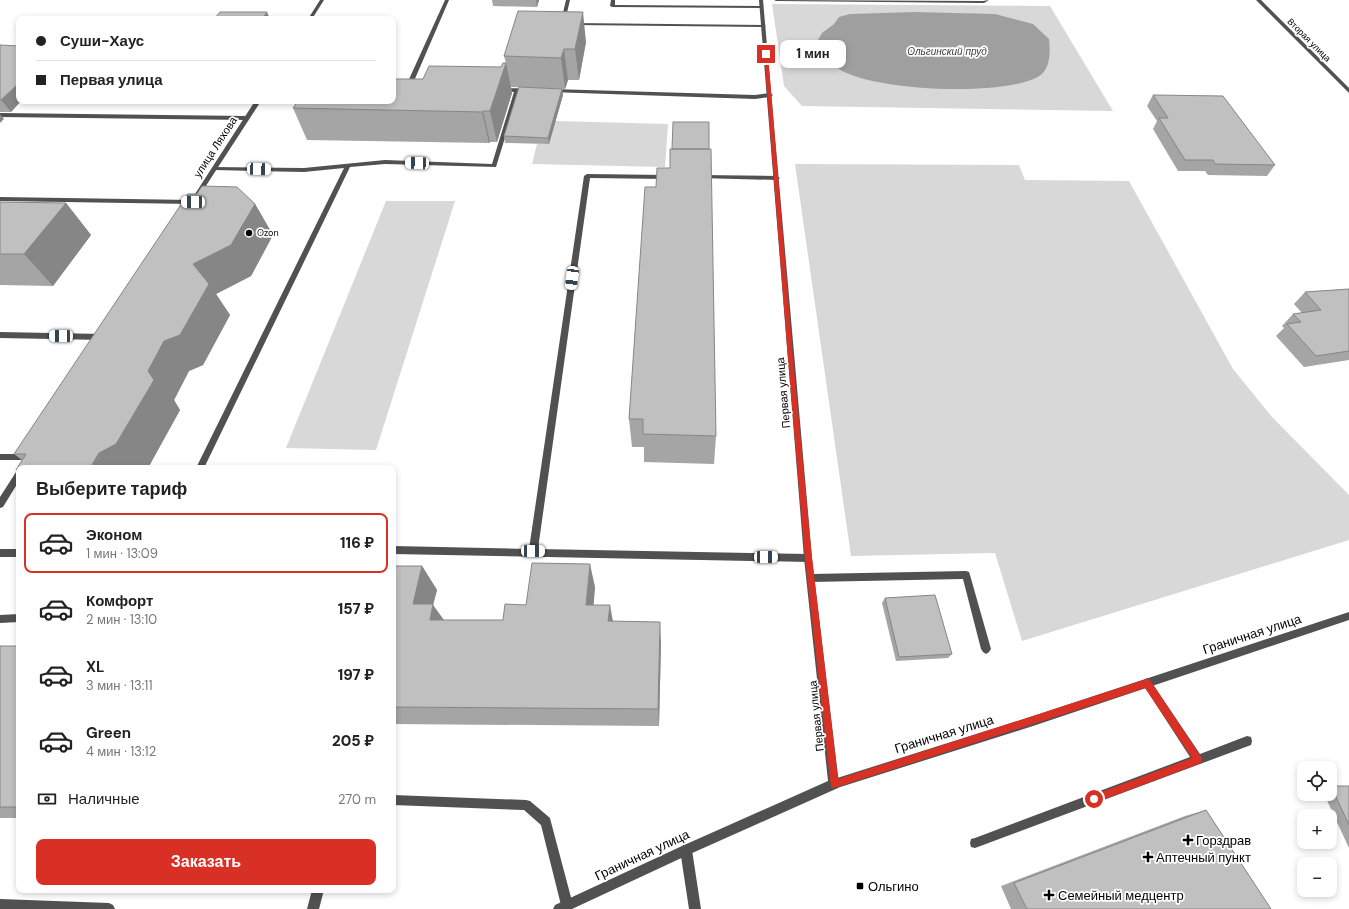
<!DOCTYPE html>
<html lang="ru">
<meta charset="utf-8">
<style>
:root{--surface:#fff;--page:#f6f6f6;--text:#222;--muted:#767676;--line:#e0e0e0;--accent:#d93025}
body{margin:0;font-family:"DM Sans",sans-serif;background:var(--page);color:var(--text);height:100vh;display:flex;flex-direction:column;font-size:15px;white-space:nowrap}
*{box-sizing:border-box;margin:0}
p{font-size:13px;color:var(--muted)}
.icon{flex:none;width:22px;height:22px;fill:none;stroke:currentColor;stroke-width:2;stroke-linecap:round;stroke-linejoin:round}
.map{position:relative;flex:1;overflow:hidden}
.panel{position:absolute;left:16px;top:465px;width:380px;height:428px;display:flex;flex-direction:column;background:var(--surface);border-radius:8px;box-shadow:0 2px 6px #0003}
.panel>*{flex:none}
.banner{position:absolute;left:16px;top:16px;width:380px;height:88px;border-radius:8px;box-shadow:0 2px 6px #0003;display:grid;align-content:center;height:88px;padding:0 20px;background:var(--surface)}
.tools{position:absolute;left:1297px;top:761px;display:grid;gap:8px}
.tools a{display:grid;place-items:center;width:40px;height:40px;border-radius:8px;background:var(--surface);box-shadow:0 2px 6px #0003;font-size:20px}
.end{position:absolute;width:18px;height:18px;margin:-9px;border:5px solid #d93025;background:#fff;box-shadow:0 0 0 2px #fff}
.from{border-radius:50%}
.bubble{position:absolute;height:28px;border-radius:8px;background:var(--surface);box-shadow:0 2px 6px #0003;font-size:13px;font-weight:800;line-height:28px;text-align:center}
.car{position:absolute;width:12px;height:24px;margin:-12px -6px;border-radius:5px;box-shadow:0 0 3px 1px #0007;background:linear-gradient(#fff 24%,#345 0 40%,#fff 0 76%,#345 0 86%,#fff 0)}
.banner b{display:flex;align-items:center;gap:14px;height:38px;font-size:15px}
.banner b+b{border-top:1px solid var(--line)}
.banner i{width:10px;height:10px;background:var(--text)}
ul{padding:0;list-style:none}
li{display:flex;align-items:center;gap:12px;height:60px;margin:0 8px 6px;padding:0 12px;border:2px solid transparent;border-radius:8px}
li div{flex:1}
li b{display:block;font-size:15px}
li em{font-style:normal;font-weight:800}
li.selected{border-color:var(--accent)}
li>.icon{width:36px;height:36px;stroke-width:1.5}
h2{padding:0 20px;font-size:18px;line-height:48px}
.pay{display:flex;align-items:center;gap:10px;height:44px;padding:0 20px;font-size:15px}
.pay p{margin-inline-start:auto}
.button{display:flex;gap:8px;margin-top:auto;padding:8px 20px}
.button a{flex:1;height:46px;border-radius:8px;background:var(--accent);color:#fff;font-size:16px;font-weight:800;line-height:46px;text-align:center}
.map>svg:first-child{display:block}
</style>
<div class="map">
<svg width="1349" height="909" viewBox="0 0 1349 909">
<rect width="100%" height="100%" fill="#fff"/>
<!-- green -->
<path fill="#d8d8d8" d="M772 4 1050 6 1113 111 802 106 784 86Z
M555 121 668 124 665 167 532 164 537 144H549Z
M795 164 1019 165 1025 180 1129 181 1233 369 1272 417 1349 495V540L1022 641 995 553 851 556Z
M386 201H455L376 450 286 448Z"/>
<!-- water -->
<path fill="#9f9f9f" d="M915 12 995 14 1033 24 1049 39C1050 50 1051 65 1042 74 1014 98 860 92 834 65 832 63 831 59 830 57 825 51 820 48 818 40L822 33 834 24 839 17 850 14Z"/>
<g fill="none" stroke-linecap="round" stroke-linejoin="round">
<!-- service -->
<path fill="#515151" fill-rule="evenodd" d="M445 0H449L411 88 406 89 405 88Z
M566 0H570L565 21 563 22 561 21Z
M611 0H615V5L762 6 764 7 762 8 612 7 610 6Z
M774 0 983 1 989 0 984 3 776 1Z
M573 23 764 25 766 26 764 27 575 25H573Z
M502 88C511 89 523 87 531 91L528 93 519 92 496 167 385 164 350 167 204 468H196L344 168 304 172 215 170 213 169V167L304 168 385 160 492 164 514 92 500 91 499 90Z
M552 89 755 95 770 93 773 95 770 97 755 99 550 92V90Z
M0 113 247 116 250 118 247 120 0 117Z
M587 174 667 175 670 177 667 179 590 178 538 549 808 554 811 555 812 558 811 561 808 562 393 554V546L529 549 584 176Z
M701 175 777 176 780 178 777 180 699 178 698 177Z
M0 197 192 200 195 202 192 204 0 201Z
M0 332 103 334 107 337 103 340 0 338Z
M0 454H29L32 455 33 457 32 459 29 460H0Z
M0 549H19V557H0Z
M966 571 969 572 970 575 991 649 989 652 986 654 983 652 981 649 963 579 811 582 808 581 807 578 808 575 811 574Z
M19 614V622L0 623V615Z
M1147 678 1150 680 1200 754 1247 736 1251 737 1252 741 1251 745 975 848 971 847 970 843 971 839 975 838 1190 757 1144 686 1142 683 1144 680Z
M393 795 526 800 530 801 550 818 551 822 573 905 571 909H563L561 905 541 825 524 810 393 805Z
M686 844 690 846 692 850 701 909H689L680 850 682 846Z
M312 890H324L319 909H307Z
M0 899 109 903 113 905 115 909H0Z"/>
<!-- minor -->
<path fill="#515151" fill-rule="evenodd" d="M320 0H324L312 19H308Z
M1256 0H1261L1349 88V93Z
M255 101H261L200 195H196L195 194Z
M19 471V481L3 507 0 508V497L16 472Z
M1349 612V620L1033 726 834 789 830 788 829 784 830 780 834 779 1033 716Z"/>
<!-- tertiary -->
<path fill="#515151" fill-rule="evenodd" d="M759 0H763L812 558 839 784 838 788 690 854 572 909H553L555 905 682 846 828 781 804 558Z"/>
</g>
<!-- wall -->
<path fill="#a5a5a5" d="M492 0H539L537 7 493 6Z
M586 42 579 80H568L565 89 511 87 512 93 497 142H490L489 143 307 140 293 108 423 79 501 67 506 63 504 56Z
M0 45 19 101H21L11 112H0Z
M562 89 563 95 549 144 505 143 504 136Z
M1153 95 1275 165 1267 176 1208 175 1205 171H1178L1153 129 1157 121 1147 106Z
M656 187 716 436 714 464 644 462V447H632L629 419Z
M0 202 66 203 91 235 53 286 0 285Z
M255 204 273 235 251 276 216 294 230 315 203 365 189 371 174 400 180 410 148 468H19V472L16 470 22 460 14 454Z
M1349 289V360L1304 367 1276 336 1284 328 1282 326 1293 314 1302 313 1294 304 1305 292Z
M393 566H422L437 590 433 605 444 620H503L526 605 595 587 593 605 613 621 661 643 659 726 393 724Z
M885 598 952 654 948 658 896 661 882 603Z
M0 646H19V818H0Z
M1330 786H1349V848L1324 794H1330Z
M1206 810 1271 909H1011L1001 886 1185 816Z"/>
<!-- shaded-wall -->
<path fill="#868686" d="M536 0H539L537 7Z
M267 12 270 19H262Z
M583 12 586 42 579 80 575 49Z
M564 49 568 80 565 89 561 58Z
M506 63 512 93 497 142 490 111Z
M19 83V101H21L11 112 1 100Z
M562 89 563 95 549 144 548 138Z
M483 111 490 142 489 143 482 112Z
M0 114 4 119 0 123Z
M66 203 91 235 53 286 24 254Z
M255 204 273 235 251 276 216 294 230 315 203 365 189 371 174 400 180 410 148 468H90L148 371 193 264Z
M590 564 595 587 592 627 586 605Z
M422 566 437 590 433 605 448 626 445 641 413 604Z
M610 605 614 627 608 621Z
M660 622 661 643 659 726 658 709Z"/>
<!-- building -->
<path fill="#c0c0c0" stroke="#868686" d="M518 11 583 12 575 49H564L561 58 504 56Z
M220 12H267L262 19H214Z
M0 45 19 46V83L1 100H0Z
M503 63H506L490 111H483L482 112 293 108 298 101H393V79H423L429 66 501 67Z
M519 87 562 89 548 138 504 136Z
M1153 95 1223 96 1275 165 1215 164 1213 160H1185L1159 118H1168Z
M673 122H709V149H672Z
M670 149H711L716 436 643 434V419H629L645 187H656L657 168H670Z
M202 186 237 187 255 204 231 245 193 264 209 284 180 335 164 341 148 371 154 380 116 444 99 453 90 468H19V470H16L26 454H14L188 194H197Z
M0 202 66 203 24 254H0Z
M1349 289V351L1316 356 1287 324 1301 322 1293 314 1321 310 1305 292Z
M532 563 590 564 586 605H610L608 621 660 622 658 709 393 707V566H422L413 604H433L430 620H503L505 604 526 605Z
M935 595 952 654 899 657 885 598Z
M0 646H19V807H0Z
M1331 786H1349V825Z
M1206 810 1271 909H1027L1014 883Z"/>
<!-- route -->
<path fill="#d93025" d="M766 52 768 54 793 359 812 558 838 779 1147 679 1150 680 1201 757 1202 760 1201 763 1094 803 1091 802 1090 799 1091 796 1192 758 1145 688 834 788 831 787 805 558 788 359 764 54Z"/>
<!-- markers -->
<g fill="#000" stroke="#fff" stroke-width="1.5">
<circle cx="249" cy="233" r="4"/>
<path d="M1186 834h4v4h4v4h-4v4h-4v-4h-4v-4h4z"/>
<path d="M1146 851h4v4h4v4h-4v4h-4v-4h-4v-4h4z"/>
<rect x="856" y="882" width="8" height="8" rx="2"/>
<path d="M1047 889h4v4h4v4h-4v4h-4v-4h-4v-4h4z"/>
</g>
<g text-anchor="middle" dominant-baseline="central" stroke-width="3.5" stroke-linejoin="round" paint-order="stroke">
<!-- far-street labels -->
<g font-size="9" fill="#000" stroke="#fff">
<text transform="translate(1309 40) rotate(45)">Вторая улица</text>
</g>
<!-- far-poi labels -->
<g font-size="9" fill="#000" stroke="#fff" text-anchor="start">
<text x="257" y="233">Ozon</text>
</g>
<!-- far-water labels -->
<g font-size="10" font-style="italic" fill="#404040" stroke="#fff">
<text x="947" y="51">Ольгинский пруд</text>
</g>
<!-- street labels -->
<g font-size="11" fill="#000" stroke="#fff">
<text transform="translate(215 147) rotate(-57)">улица Ляхова</text>
<text transform="translate(783 393) rotate(-95)">Первая улица</text>
<text transform="translate(816 716) rotate(-96)">Первая улица</text>
</g>
<!-- near-street labels -->
<g font-size="13" fill="#000" stroke="#fff">
<text transform="translate(1252 634) rotate(-18)">Граничная улица</text>
<text transform="translate(944 734) rotate(-17)">Граничная улица</text>
<text transform="translate(642 855) rotate(-25)">Граничная улица</text>
</g>
<!-- near-poi labels -->
<g font-size="13" fill="#000" stroke="#fff" text-anchor="start">
<text x="1196" y="840">Горздрав</text>
<text x="1156" y="857">Аптечный пункт</text>
<text x="868" y="886">Ольгино</text>
<text x="1058" y="895">Семейный медцентр</text>
</g>
</g>
</svg>
<div class="tools">
<a><svg class="icon" aria-label="locate" viewBox="0 0 24 24"><circle cx="12" cy="12" r="6"/><path d="M12 2v4M12 18v4M2 12h4M18 12h4"/></svg></a>
<a>+</a>
<a>−</a>
</div>
<i class="end from" style="left:1094px;top:799px"></i>
<i class="end" style="left:766px;top:54px"></i>
<div class="bubble" style="left:780px;top:40px;width:66px">1 мин</div>
<i class="car" style="left:417px;top:163px;rotate:272deg"></i>
<i class="car" style="left:259px;top:169px;rotate:92deg"></i>
<i class="car" style="left:193px;top:202px;rotate:271deg"></i>
<i class="car" style="left:572px;top:278px;rotate:188deg"></i>
<i class="car" style="left:61px;top:336px;rotate:271deg"></i>
<i class="car" style="left:533px;top:551px;rotate:91deg"></i>
<i class="car" style="left:766px;top:557px;rotate:90deg"></i>
<div class="banner">
<b><i class="from"></i>Суши-Хаус</b>
<b><i></i>Первая улица</b>
</div>
<section class="panel">
<h2>Выберите тариф</h2>
<ul>
<li class="selected"><svg class="icon" aria-label="car" viewBox="0 0 24 24"><path d="M5 17H2v-5l4-1 3-4h7l3 4 3 1v5h-3M9 17h6M6 11h13"/><circle cx="7" cy="17" r="2"/><circle cx="17" cy="17" r="2"/></svg><div><b>Эконом</b><p>1 мин · 13:09</p></div><em>116 ₽</em></li>
<li><svg class="icon" aria-label="car" viewBox="0 0 24 24"><path d="M5 17H2v-5l4-1 3-4h7l3 4 3 1v5h-3M9 17h6M6 11h13"/><circle cx="7" cy="17" r="2"/><circle cx="17" cy="17" r="2"/></svg><div><b>Комфорт</b><p>2 мин · 13:10</p></div><em>157 ₽</em></li>
<li><svg class="icon" aria-label="car" viewBox="0 0 24 24"><path d="M5 17H2v-5l4-1 3-4h7l3 4 3 1v5h-3M9 17h6M6 11h13"/><circle cx="7" cy="17" r="2"/><circle cx="17" cy="17" r="2"/></svg><div><b>XL</b><p>3 мин · 13:11</p></div><em>197 ₽</em></li>
<li><svg class="icon" aria-label="car" viewBox="0 0 24 24"><path d="M5 17H2v-5l4-1 3-4h7l3 4 3 1v5h-3M9 17h6M6 11h13"/><circle cx="7" cy="17" r="2"/><circle cx="17" cy="17" r="2"/></svg><div><b>Green</b><p>4 мин · 13:12</p></div><em>205 ₽</em></li>
</ul>
<div class="pay"><svg class="icon" aria-label="cash" viewBox="0 0 24 24"><path d="M3 7h18v10H3z"/><circle cx="12" cy="12" r="2"/></svg>Наличные<p>270 m</p></div>
<div class="button"><a>Заказать</a></div>
</section>
</div>
